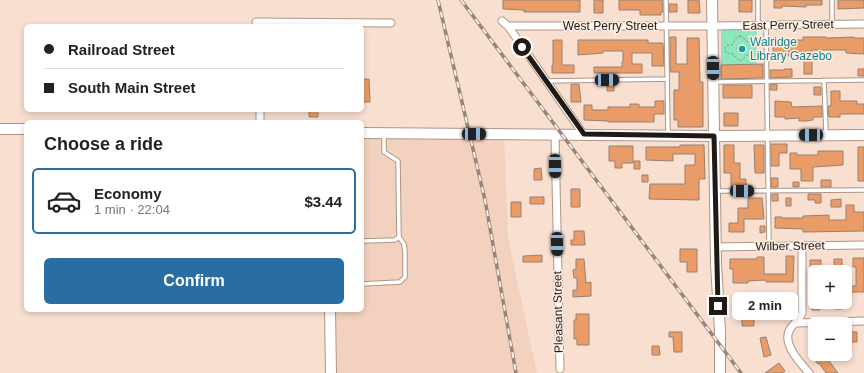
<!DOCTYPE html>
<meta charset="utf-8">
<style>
:root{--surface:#fff;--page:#f6f6f6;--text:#222;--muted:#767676;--line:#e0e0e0;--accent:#296ea3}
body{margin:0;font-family:Helvetica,sans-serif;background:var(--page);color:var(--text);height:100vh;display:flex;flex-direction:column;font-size:15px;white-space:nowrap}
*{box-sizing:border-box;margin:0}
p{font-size:13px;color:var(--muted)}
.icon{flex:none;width:22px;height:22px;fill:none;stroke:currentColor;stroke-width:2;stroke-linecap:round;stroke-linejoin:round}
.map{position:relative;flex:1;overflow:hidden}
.sheet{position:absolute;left:24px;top:120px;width:340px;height:192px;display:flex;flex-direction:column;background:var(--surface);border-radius:6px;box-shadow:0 2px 6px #0003}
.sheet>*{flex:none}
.top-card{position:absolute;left:24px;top:24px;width:340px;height:88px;border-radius:6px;box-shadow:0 2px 6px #0003;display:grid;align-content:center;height:88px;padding:0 20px;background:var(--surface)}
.controls{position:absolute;left:808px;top:265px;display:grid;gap:8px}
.controls a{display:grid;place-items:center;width:44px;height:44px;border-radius:6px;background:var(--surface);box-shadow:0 2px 6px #0003;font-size:20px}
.end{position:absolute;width:18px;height:18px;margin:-9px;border:5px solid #211913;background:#fff;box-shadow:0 0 0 2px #fff}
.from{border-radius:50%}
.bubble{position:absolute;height:28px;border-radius:6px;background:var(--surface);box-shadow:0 2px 6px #0003;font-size:13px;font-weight:600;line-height:28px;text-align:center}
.car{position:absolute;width:12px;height:24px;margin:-12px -6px;border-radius:5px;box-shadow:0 0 3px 1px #0007;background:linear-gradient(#222 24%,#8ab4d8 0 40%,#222 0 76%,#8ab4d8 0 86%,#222 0)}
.top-card b{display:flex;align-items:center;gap:14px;height:38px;font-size:15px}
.top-card b+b{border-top:1px solid var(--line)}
.top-card i{width:10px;height:10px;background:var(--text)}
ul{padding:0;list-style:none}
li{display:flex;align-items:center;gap:12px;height:66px;margin:0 8px 6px;padding:0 12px;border:2px solid transparent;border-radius:6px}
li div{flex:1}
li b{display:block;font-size:15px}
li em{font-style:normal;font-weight:600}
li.current{border-color:var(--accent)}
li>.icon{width:36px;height:36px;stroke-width:1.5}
h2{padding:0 20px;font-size:18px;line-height:48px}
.button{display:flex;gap:8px;margin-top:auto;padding:8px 20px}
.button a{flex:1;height:46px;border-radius:6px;background:var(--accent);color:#fff;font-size:16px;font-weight:600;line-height:46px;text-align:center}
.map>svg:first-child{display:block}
</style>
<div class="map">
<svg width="864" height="373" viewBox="0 0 864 373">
<rect width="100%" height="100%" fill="#f8dfd0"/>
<!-- built -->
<path fill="#f2d2be" d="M362 133 504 134 508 238 537 373H333L332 310H362Z"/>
<!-- green -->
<path fill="#8ce6be" d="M757 29V64L721 65V30Z"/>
<!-- building -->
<path fill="#e99c67" stroke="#968072" d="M503 0H580V12H524V10L503 9Z
M594 0H603V13H594Z
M619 0H662L663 12H661V15H640V10H619Z
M688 0H699L700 13H688Z
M739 0H752V12H739Z
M774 0H822V5H806V7L782 6V8H774Z
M838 0H864V8L838 9Z
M669 4H677V12H669Z
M670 37H676V64H687V38H699L700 82H703V127H678V120H674V90H679V72H670Z
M803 37H826V38L854 37V38H864V54L846 53V50H812V74H804V56H788V54H773V40H803Z
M553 40H562V65H574V73H552V65H553Z
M578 40H648V43H663L664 66H652V53H632V64H642V73H594V67H622V62H623V51H603V53L578 55Z
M763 64V78L721 79V65Z
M784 69H792V77L770 78V70H784Z
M858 69H864V76H858Z
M362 79H369L370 102H362Z
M607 83H614V91H607Z
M571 84H579L581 102H571Z
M777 84V90H770V85Z
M723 85H752V98H723Z
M814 87H821V95H814Z
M831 91H840V101H857V104H864V114H840V117H829L828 106H831Z
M655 101H664V114H654V122H608V121L584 120V105H592V110H608V107H630V104H639V107H655Z
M775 101 791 102 792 107 822 106V117H813V120L806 121H799V118L785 119V117H775Z
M309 110H318V117H309Z
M724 113H738V126H724Z
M771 144H787V153H779V166H771Z
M680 145H704L705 179H699V200L649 199 650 184H685V165H695V154H673V161L646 160V147H680Z
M724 145H734V163H740V179H746V187H731V173H724Z
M754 145H764V173H755Z
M609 146H633V163H622V168H615V161H609Z
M858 147H864V181H858Z
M818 151H843V165L813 167V181H801V169H790V153H797V155H818Z
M634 161H640V169H634Z
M541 168 542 180H534V169Z
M642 175H648V182H642Z
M771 178H778V187H771Z
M821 180H831V187H821Z
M793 182H799V187H793Z
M571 189H580V207H571Z
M772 194H778V201H772Z
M808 194H821V203H815V200H808Z
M530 197H544V204H530Z
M748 198H762L764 219H744V232H729V223H738V208H748Z
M786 198H791V206H786Z
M841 199V207H831V200Z
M511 202H521V217H511Z
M846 205H854V212H864V231L803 232V229L775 228V217H782V218H803V216L829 215V220H846Z
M760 226H765V232L760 233Z
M574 231H584L585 245H571V240H574Z
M680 249H697V272H687V262H680Z
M542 255V262H523V256Z
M786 256H794L793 282H766V280L748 281V283H733V269H730V259H757V257H764V274H786Z
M853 258H864V292H849V286H856V267H853Z
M576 259H584L586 283 591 282V296L573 297V290H577V278H574L573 270 576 269Z
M834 259H842V271H834Z
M810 260H821V272H810Z
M764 293H793V304H764Z
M733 299H744V308H733Z
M812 302H842V309H835V307H820V310H812Z
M755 310H761V317H755Z
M576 314H589V345H577V339H574V320H576Z
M742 317H754V326H742Z
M669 332H682V352H674L673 337H669Z
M846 332H857V342H846Z
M766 337 771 355 764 357 760 338Z
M652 346H659L660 355H652Z
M813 354H824L838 373H826L819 363 818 364 815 360 817 359Z
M779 363 785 371 782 373H765Z"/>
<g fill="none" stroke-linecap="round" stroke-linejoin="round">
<!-- lane casing -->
<g stroke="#ad9687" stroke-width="5.5">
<path id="lane" d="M666 0 668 135
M758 0V25
M832 0V24
M766 26 769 247
M824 80 826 133
M546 81 667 79
M715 82 864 80
M716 191 864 190
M362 241 395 240 399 237 398 161 384 152V135
M362 284 400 282 405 277V252L404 244 399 237"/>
</g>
<!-- street casing -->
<g stroke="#ad9687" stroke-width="9">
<path id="street" d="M502 21 508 26 584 135
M257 26 256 22 391 23
M508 26H713L864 24
M260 110V122
M555 134 560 369
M802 246V313C799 321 792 324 789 331 783 346 801 363 809 373
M716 247 864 245
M797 323 864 321"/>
</g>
<!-- secondary casing -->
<g stroke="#ad9687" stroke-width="12">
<path id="secondary" d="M712 0 716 264 720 331V373
M0 129H26
M362 133 714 136 864 135
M330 310 331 373"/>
</g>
<!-- path -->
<path stroke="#938277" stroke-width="1" stroke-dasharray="2 2" stroke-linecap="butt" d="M740 36C745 38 746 42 751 43L753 49 752 53 747 55 741 61 737 59 733 54 726 53 725 49 727 45H732L737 37Z
M737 49a4 4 0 1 1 8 0a4 4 0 1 1-8 0Z"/>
<!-- lane -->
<use href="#lane" stroke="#fff" stroke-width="3.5"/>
<!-- street -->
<use href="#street" stroke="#fff" stroke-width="7"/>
<!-- secondary -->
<use href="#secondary" stroke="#fff" stroke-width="10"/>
<!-- rail casing -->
<g stroke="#96857a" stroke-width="3.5">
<path id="rail" d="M438 0 485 200 516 373
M461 0 741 373"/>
</g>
<!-- rail -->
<use href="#rail" stroke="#feefe5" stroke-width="2" stroke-dasharray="6" stroke-linecap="butt"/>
</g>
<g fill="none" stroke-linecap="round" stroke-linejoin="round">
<!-- route -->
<path stroke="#211913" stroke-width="5" d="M522 47 584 134 714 136 718 306"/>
</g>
<!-- markers -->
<circle fill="#0f9aa8" stroke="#feefe5" stroke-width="1.5" cx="742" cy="49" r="4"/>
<g text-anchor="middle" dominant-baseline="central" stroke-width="3" stroke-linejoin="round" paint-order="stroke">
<!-- street labels -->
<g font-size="12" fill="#211913" stroke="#feefe5">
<text transform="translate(788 25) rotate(-1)">East Perry Street</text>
<text x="610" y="26">West Perry Street</text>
<text transform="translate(790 246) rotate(-1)">Wilber Street</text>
<text transform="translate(558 312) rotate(-91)">Pleasant Street</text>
</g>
<!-- culture labels -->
<g font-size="12" fill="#0d838f" stroke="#feefe5" text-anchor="start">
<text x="750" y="42">Walridge<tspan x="750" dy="14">Library Gazebo</tspan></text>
</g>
</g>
</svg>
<div class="controls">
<a>+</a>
<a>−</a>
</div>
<i class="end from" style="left:522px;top:47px"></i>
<i class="end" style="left:718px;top:306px"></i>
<div class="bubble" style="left:732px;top:292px;width:66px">2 min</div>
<i class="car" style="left:713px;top:68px;rotate:179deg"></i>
<i class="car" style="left:607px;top:80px;rotate:89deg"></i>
<i class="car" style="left:474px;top:134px;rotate:90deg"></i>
<i class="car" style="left:811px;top:135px;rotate:270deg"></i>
<i class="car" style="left:555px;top:166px;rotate:179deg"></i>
<i class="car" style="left:742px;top:191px;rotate:90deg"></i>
<i class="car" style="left:557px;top:244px;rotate:179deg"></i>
<div class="top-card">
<b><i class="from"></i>Railroad Street</b>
<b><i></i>South Main Street</b>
</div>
<section class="sheet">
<h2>Choose a ride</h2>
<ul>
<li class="current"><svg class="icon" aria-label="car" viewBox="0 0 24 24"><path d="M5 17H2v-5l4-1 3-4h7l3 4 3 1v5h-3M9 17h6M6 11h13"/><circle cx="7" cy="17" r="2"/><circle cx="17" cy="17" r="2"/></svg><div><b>Economy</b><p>1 min · 22:04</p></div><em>$3.44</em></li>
</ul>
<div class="button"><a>Confirm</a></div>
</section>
</div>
